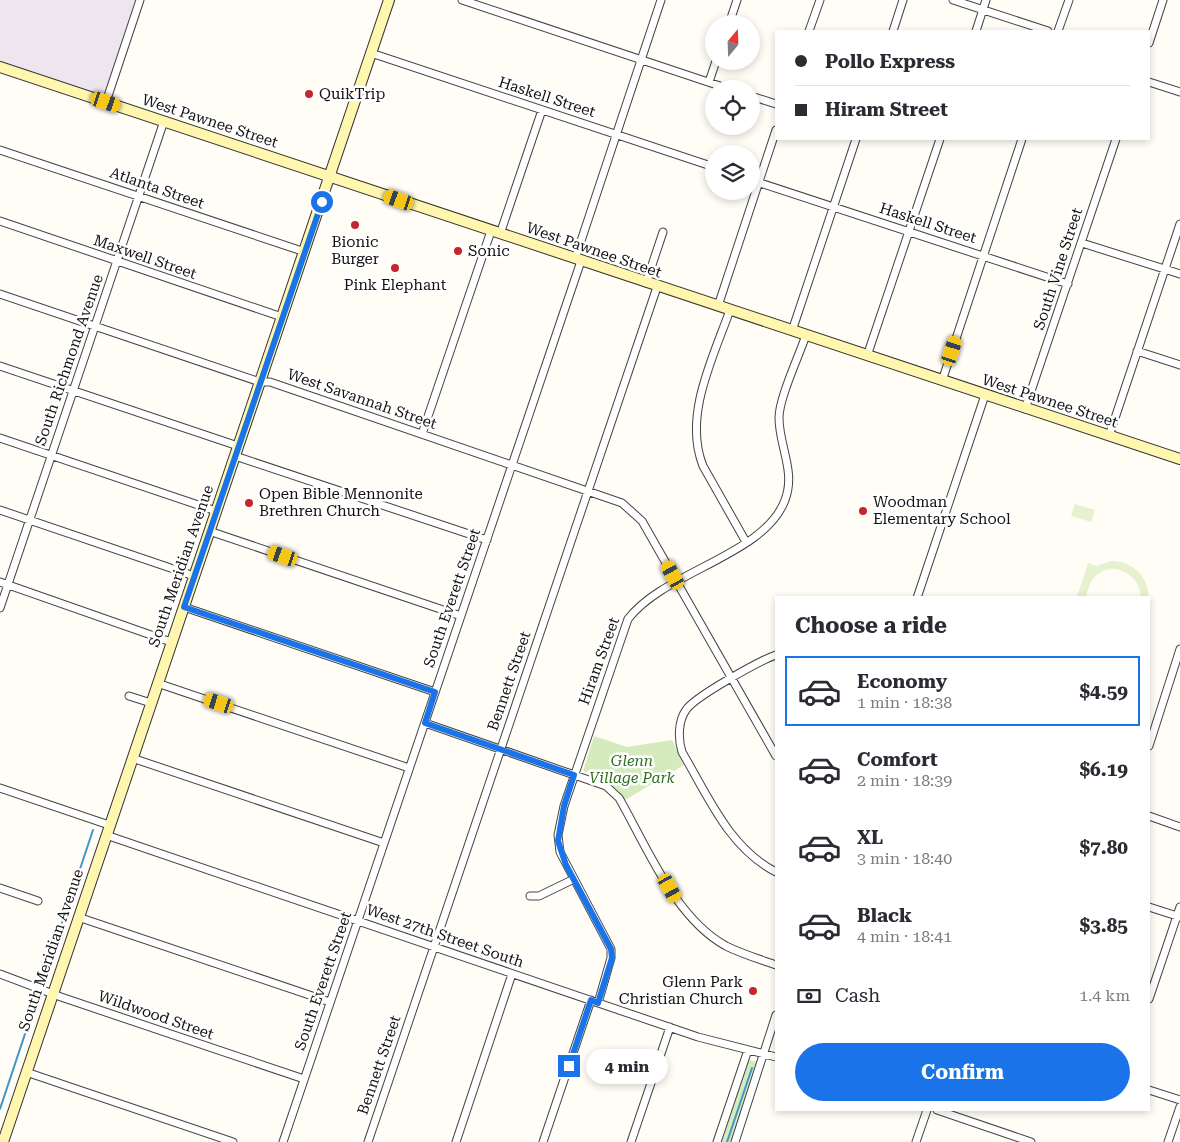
<!DOCTYPE html>
<meta charset="utf-8">
<style>
:root{--surface:#fff;--page:#f7f7f7;--text:#2b2b33;--muted:#7c7c81;--line:#e1e1e2;--accent:#1a73e8}
body{margin:0;font-family:"Roboto Serif",serif;background:var(--page);color:var(--text);height:100vh;display:flex;flex-direction:column;font-size:19px;white-space:nowrap}
*{box-sizing:border-box;margin:0}
p{font-size:16px;color:var(--muted)}
.icon{flex:none;width:28px;height:28px;fill:none;stroke:currentColor;stroke-width:2;stroke-linecap:round;stroke-linejoin:round}
.map{position:relative;flex:1;overflow:hidden}
.sheet{position:absolute;left:775px;top:596px;width:375px;height:515px;display:flex;flex-direction:column;background:var(--surface);border-radius:0px;box-shadow:0 2px 8px #0003}
.sheet>*{flex:none}
.hud{position:absolute;left:775px;top:30px;width:375px;height:110px;border-radius:0px;box-shadow:0 2px 8px #0003;display:grid;align-content:center;height:110px;padding:0 20px;background:var(--surface)}
.needle{width:32px;rotate:19deg}
.fabs{position:absolute;left:705px;top:15px;display:grid;gap:10px}
.fabs a{display:grid;place-items:center;width:55px;height:55px;border-radius:50%;background:var(--surface);box-shadow:0 2px 8px #0003;font-size:25px}
.end{position:absolute;width:22px;height:22px;margin:-11px;border:6px solid #1a73e8;background:#fff;box-shadow:0 0 0 2px #fff}
.from{border-radius:50%}
.bubble{position:absolute;height:35px;border-radius:18px;background:var(--surface);box-shadow:0 2px 8px #0003;font-size:16px;font-weight:700;line-height:35px;text-align:center}
.car{position:absolute;width:15px;height:30px;margin:-15px -8px;border-radius:6px;box-shadow:0 0 4px 1px #0007;background:linear-gradient(#f5c518 24%,#345 0 40%,#f5c518 0 76%,#345 0 86%,#f5c518 0)}
.hud b{display:flex;align-items:center;gap:18px;height:48px;font-size:19px}
.hud b+b{border-top:1px solid var(--line)}
.hud i{width:12px;height:12px;background:var(--text)}
ul{padding:0;list-style:none}
li{display:flex;align-items:center;gap:15px;height:70px;margin:0 10px 8px;padding:0 10px;border:2px solid transparent;border-radius:0px}
li div{flex:1}
li b{display:block;font-size:19px}
li em{font-style:normal;font-weight:700}
li.selected{border-color:var(--accent)}
li>.icon{width:45px;height:45px;stroke-width:1.5}
h2{padding:0 20px;font-size:22px;line-height:60px}
.pay{display:flex;align-items:center;gap:12px;height:55px;padding:0 20px;font-size:19px}
.pay p{margin-inline-start:auto}
.button{display:flex;gap:10px;margin-top:auto;padding:10px 20px}
.button a{flex:1;height:58px;border-radius:30px;background:var(--accent);color:#fff;font-size:20px;font-weight:700;line-height:58px;text-align:center}
.map>svg:first-child{display:block}
</style>
<div class="map">
<svg width="1180" height="1142" viewBox="0 0 1180 1142">
<rect width="100%" height="100%" fill="#fffdf5"/>
<!-- industrial -->
<path fill="#eee6ef" d="M0 0H139L106 102 0 66Z"/>
<!-- green -->
<path fill="#d5ebbd" d="M594 736 627 747 672 740 684 765 625 800C614 783 602 777 583 771Z
M749 1060 757 1062 758 1066 732 1142H720Z"/>
<!-- pitch -->
<path fill="#e6f2cf" d="M1075 504 1095 510 1091 522 1071 516Z
M1111 561C1133 561 1149 577 1149 599L1141 597C1140 573 1110 558 1093 579 1089 584 1088 591 1086 597H1077L1088 563 1097 566Z"/>
<g fill="none" stroke-linecap="round" stroke-linejoin="round">
<!-- stream -->
<path stroke="#3f96cf" stroke-width="2" d="M42 983 93 830
M0 1109 39 992
M727 1142 752 1068"/>
<!-- street casing -->
<g stroke="#444" stroke-width="9">
<path id="street" d="M462 0 729 89
M953 0 1048 31
M729 24 737 0
M809 31 820 0
M893 31 903 0
M976 31 986 0
M1058 31 1069 0
M1149 43 1163 0
M371 53 714 167
M709 82 716 61
M1149 82 1180 92
M751 96 776 104
M106 102 140 0
M0 150 305 252
M751 180 1068 284
M0 221 282 317
M500 234 542 110
M1082 243 1180 274
M575 259 661 0
M646 283 663 232
M0 294 260 382H270L305 394 622 503 642 521 776 756
M718 306 776 130
M730 310C713 358 683 416 703 466L746 542
M792 331 856 139
M1137 351 1180 365
M867 356 940 139
M0 366 238 446
M942 381 1022 139
M1025 409 1116 139
M422 434 491 231
M1109 436 1180 224
M0 438 216 511
M235 456 487 540
M0 510 194 576
M209 531 461 616
M0 582 171 642
M917 598 985 395
M184 607 435 692
M0 608 164 121
M776 655C761 660 694 697 686 710 678 721 678 739 682 752 708 796 729 848 776 872
M157 683 409 768
M129 696 151 703
M425 723 606 786 619 798C647 847 675 918 726 946 742 954 759 959 776 965
M1149 746 1180 649
M132 758 384 843
M0 788 109 825
M1149 816 1180 827
M106 835 698 1037 776 1057
M0 888 38 901
M530 896H539L574 879
M1149 907 1180 917
M78 917 330 1002
M0 974 61 997 304 1079
M1149 999 1180 907
M598 1003 611 958V949L560 852 558 835 564 806 628 619C665 571 765 555 785 500 796 472 779 446 779 418 779 398 799 356 806 335
M26 1072 233 1142
M1149 1090 1180 1100
M937 1110 1031 1142
M283 1142 581 261
M368 1142 657 287
M456 1142 512 974
M543 1142 591 1000
M631 1142 670 1027
M717 1142 748 1050
M735 1142 776 1015
M916 1142 927 1110
M1168 1142 1180 1107"/>
</g>
<!-- secondary casing -->
<g stroke="#333" stroke-width="12">
<path id="secondary" d="M0 67 1180 459
M3 1142 389 0"/>
</g>
<!-- street -->
<use href="#street" stroke="#fff" stroke-width="7"/>
<!-- secondary -->
<use href="#secondary" stroke="#fff6b0" stroke-width="10"/>
</g>
<g fill="none" stroke-linecap="round" stroke-linejoin="round">
<!-- route -->
<path stroke="#1a73e8" stroke-width="6" d="M322 202 184 607 435 692 425 723 574 775 564 806 558 841 566 865 611 949 612 958 598 1003 591 1000 569 1066"/>
</g>
<!-- markers -->
<g fill="#c4262e" stroke="#fff" stroke-width="2">
<circle cx="309" cy="94" r="5"/>
<circle cx="355" cy="225" r="5"/>
<circle cx="458" cy="251" r="5"/>
<circle cx="395" cy="268" r="5"/>
<circle cx="249" cy="503" r="5"/>
<circle cx="863" cy="511" r="5"/>
<circle cx="753" cy="991" r="5"/>
</g>
<g text-anchor="middle" dominant-baseline="central" stroke-width="5" stroke-linejoin="round" paint-order="stroke">
<!-- poi labels -->
<g font-size="15" fill="#111" stroke="#fff" text-anchor="start">
<text x="319" y="94">QuikTrip</text>
<text x="355" y="242" text-anchor="middle">Bionic<tspan x="355" dy="17">Burger</tspan></text>
<text x="468" y="251">Sonic</text>
<text x="395" y="285" text-anchor="middle">Pink Elephant</text>
<text x="259" y="494">Open Bible Mennonite<tspan x="259" dy="17">Brethren Church</tspan></text>
<text x="873" y="502">Woodman<tspan x="873" dy="17">Elementary School</tspan></text>
<text x="743" y="982" text-anchor="end">Glenn Park<tspan x="743" dy="17">Christian Church</tspan></text>
</g>
<!-- street labels -->
<g font-size="15" fill="#111" stroke="#fff">
<text transform="translate(547 97) rotate(18)">Haskell Street</text>
<text transform="translate(210 121) rotate(18)">West Pawnee Street</text>
<text transform="translate(157 188) rotate(19)">Atlanta Street</text>
<text transform="translate(928 223) rotate(18)">Haskell Street</text>
<text transform="translate(594 250) rotate(19)">West Pawnee Street</text>
<text transform="translate(145 257) rotate(19)">Maxwell Street</text>
<text transform="translate(1058 269) rotate(-72)">South Vine Street</text>
<text transform="translate(69 360) rotate(-71)">South Richmond Avenue</text>
<text transform="translate(362 399) rotate(19)">West Savannah Street</text>
<text transform="translate(1050 401) rotate(18)">West Pawnee Street</text>
<text transform="translate(181 566) rotate(-71)">South Meridian Avenue</text>
<text transform="translate(452 598) rotate(-71)">South Everett Street</text>
<text transform="translate(599 661) rotate(-70)">Hiram Street</text>
<text transform="translate(509 681) rotate(-71)">Bennett Street</text>
<text transform="translate(445 936) rotate(19)">West 27th Street South</text>
<text transform="translate(51 950) rotate(-71)">South Meridian Avenue</text>
<text transform="translate(323 981) rotate(-71)">South Everett Street</text>
<text transform="translate(156 1015) rotate(19)">Wildwood Street</text>
<text transform="translate(379 1065) rotate(-71)">Bennett Street</text>
</g>
<!-- park labels -->
<g font-size="15" font-style="italic" fill="#2f6b1f" stroke="#fff">
<text x="632" y="761">Glenn<tspan x="632" dy="17">Village Park</tspan></text>
</g>
</g>
</svg>
<div class="fabs">
<a><svg class="needle" viewBox="-14 -14 28 28"><path d="M0-13l5 13h-10z" fill="#e53935"/><path d="M0 13l5-13h-10z" fill="#7c7c81"/></svg></a>
<a><svg class="icon" aria-label="locate" viewBox="0 0 24 24"><circle cx="12" cy="12" r="6"/><path d="M12 2v4M12 18v4M2 12h4M18 12h4"/></svg></a>
<a><svg class="icon" aria-label="layers" viewBox="0 0 24 24"><path d="M12 4l9 5-9 5-9-5zM3 14l9 5 9-5"/></svg></a>
</div>
<i class="end from" style="left:322px;top:202px"></i>
<i class="end" style="left:569px;top:1066px"></i>
<div class="bubble" style="left:586px;top:1049px;width:82px">4 min</div>
<i class="car" style="left:106px;top:102px;rotate:109deg"></i>
<i class="car" style="left:399px;top:200px;rotate:289deg"></i>
<i class="car" style="left:952px;top:351px;rotate:18deg"></i>
<i class="car" style="left:283px;top:556px;rotate:289deg"></i>
<i class="car" style="left:673px;top:575px;rotate:331deg"></i>
<i class="car" style="left:219px;top:703px;rotate:288deg"></i>
<i class="car" style="left:670px;top:888px;rotate:151deg"></i>
<div class="hud">
<b><i class="from"></i>Pollo Express</b>
<b><i></i>Hiram Street</b>
</div>
<section class="sheet">
<h2>Choose a ride</h2>
<ul>
<li class="selected"><svg class="icon" aria-label="car" viewBox="0 0 24 24"><path d="M5 17H2v-5l4-1 3-4h7l3 4 3 1v5h-3M9 17h6M6 11h13"/><circle cx="7" cy="17" r="2"/><circle cx="17" cy="17" r="2"/></svg><div><b>Economy</b><p>1 min · 18:38</p></div><em>$4.59</em></li>
<li><svg class="icon" aria-label="car" viewBox="0 0 24 24"><path d="M5 17H2v-5l4-1 3-4h7l3 4 3 1v5h-3M9 17h6M6 11h13"/><circle cx="7" cy="17" r="2"/><circle cx="17" cy="17" r="2"/></svg><div><b>Comfort</b><p>2 min · 18:39</p></div><em>$6.19</em></li>
<li><svg class="icon" aria-label="car" viewBox="0 0 24 24"><path d="M5 17H2v-5l4-1 3-4h7l3 4 3 1v5h-3M9 17h6M6 11h13"/><circle cx="7" cy="17" r="2"/><circle cx="17" cy="17" r="2"/></svg><div><b>XL</b><p>3 min · 18:40</p></div><em>$7.80</em></li>
<li><svg class="icon" aria-label="car" viewBox="0 0 24 24"><path d="M5 17H2v-5l4-1 3-4h7l3 4 3 1v5h-3M9 17h6M6 11h13"/><circle cx="7" cy="17" r="2"/><circle cx="17" cy="17" r="2"/></svg><div><b>Black</b><p>4 min · 18:41</p></div><em>$3.85</em></li>
</ul>
<div class="pay"><svg class="icon" aria-label="cash" viewBox="0 0 24 24"><path d="M3 7h18v10H3z"/><circle cx="12" cy="12" r="2"/></svg>Cash<p>1.4 km</p></div>
<div class="button"><a>Confirm</a></div>
</section>
</div>
